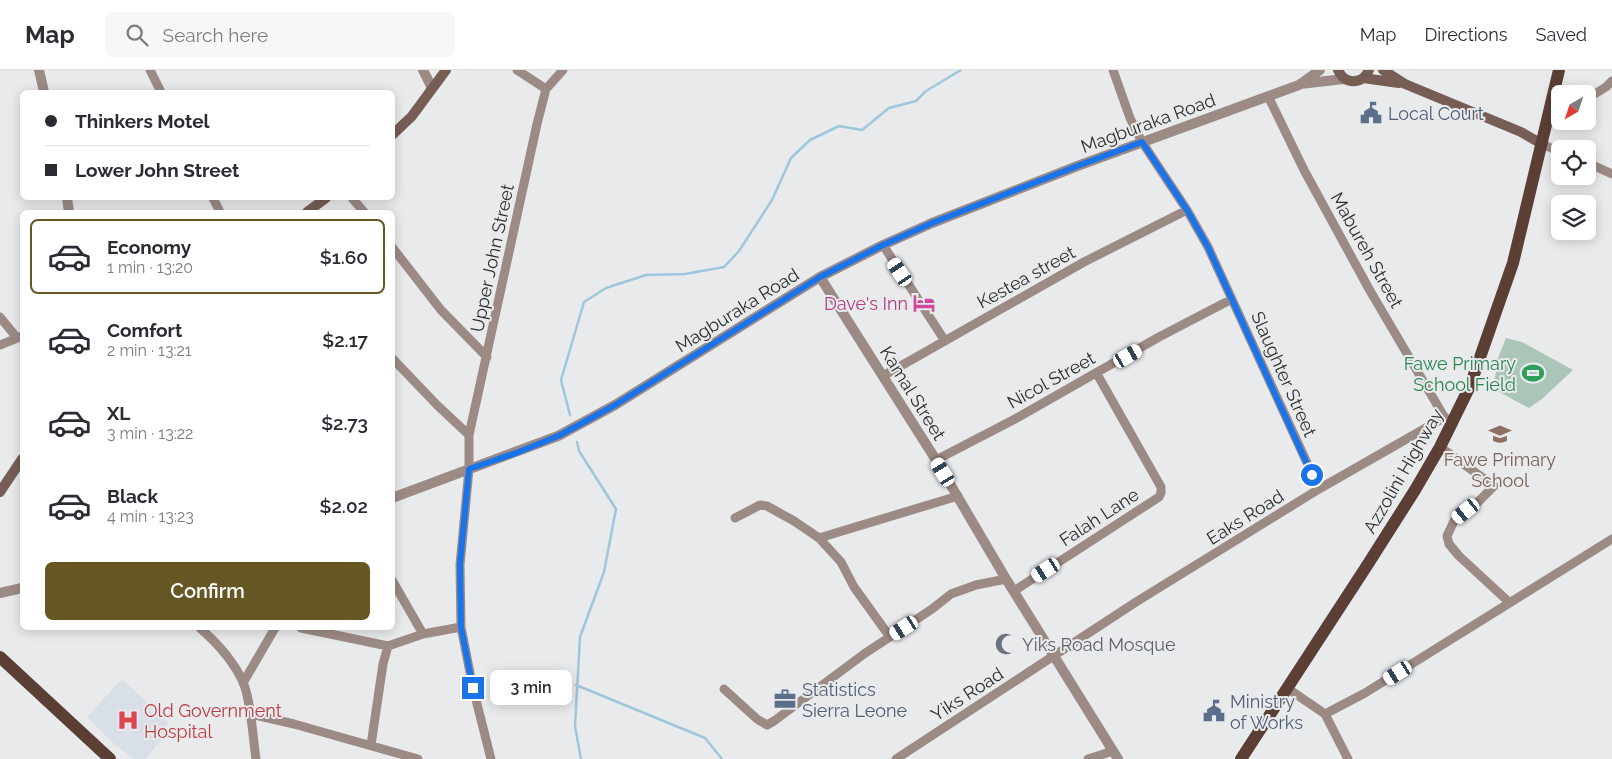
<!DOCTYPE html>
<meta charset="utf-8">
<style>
:root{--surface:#fff;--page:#f7f7f7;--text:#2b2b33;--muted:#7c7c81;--line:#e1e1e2;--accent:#655623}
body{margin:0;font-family:Raleway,sans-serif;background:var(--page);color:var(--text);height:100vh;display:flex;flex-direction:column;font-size:19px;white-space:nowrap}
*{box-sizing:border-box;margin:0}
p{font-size:16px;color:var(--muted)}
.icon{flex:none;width:28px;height:28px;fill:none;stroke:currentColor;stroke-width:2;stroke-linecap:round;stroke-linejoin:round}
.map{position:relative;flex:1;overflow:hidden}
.panel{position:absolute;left:20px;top:140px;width:375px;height:420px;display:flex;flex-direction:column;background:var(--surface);border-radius:8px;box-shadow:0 2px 12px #0003}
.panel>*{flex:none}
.banner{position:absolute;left:20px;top:20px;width:375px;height:110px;border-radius:8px;box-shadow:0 2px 12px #0003;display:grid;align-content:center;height:110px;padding:0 25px;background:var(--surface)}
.needle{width:32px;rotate:219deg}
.controls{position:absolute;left:1551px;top:15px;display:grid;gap:10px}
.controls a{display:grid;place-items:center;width:45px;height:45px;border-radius:8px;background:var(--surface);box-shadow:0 2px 12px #0003;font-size:25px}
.end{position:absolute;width:22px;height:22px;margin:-11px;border:6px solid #1a73e8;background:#fff;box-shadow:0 0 0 2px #fff}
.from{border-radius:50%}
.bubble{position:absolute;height:35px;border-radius:8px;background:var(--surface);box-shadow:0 2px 12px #0003;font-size:16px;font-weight:600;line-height:35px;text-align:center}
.car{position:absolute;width:15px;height:30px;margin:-15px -8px;border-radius:6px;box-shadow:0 0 4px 1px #0007;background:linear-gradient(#fff 24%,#345 0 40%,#fff 0 76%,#345 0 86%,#fff 0)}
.banner b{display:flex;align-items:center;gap:18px;height:48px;font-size:19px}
.banner b+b{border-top:1px solid var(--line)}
.banner i{width:12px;height:12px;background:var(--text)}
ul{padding:9px 0 0;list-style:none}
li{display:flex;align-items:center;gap:15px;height:75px;margin:0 10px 8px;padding:0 15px;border:2px solid transparent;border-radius:8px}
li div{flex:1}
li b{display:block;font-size:19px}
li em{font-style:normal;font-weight:600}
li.selected{border-color:var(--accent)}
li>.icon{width:45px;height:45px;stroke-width:1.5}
.cta{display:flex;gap:10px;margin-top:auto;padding:10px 25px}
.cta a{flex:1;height:58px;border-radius:8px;background:var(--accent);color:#fff;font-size:20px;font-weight:600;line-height:58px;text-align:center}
header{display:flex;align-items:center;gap:30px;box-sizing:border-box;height:70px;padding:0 25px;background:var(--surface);border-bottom:1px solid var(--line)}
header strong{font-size:24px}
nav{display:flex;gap:28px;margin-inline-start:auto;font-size:18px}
.search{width:350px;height:45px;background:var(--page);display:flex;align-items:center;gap:12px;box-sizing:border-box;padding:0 18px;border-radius:8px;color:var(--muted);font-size:19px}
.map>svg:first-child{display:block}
</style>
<header>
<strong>Map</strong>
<div class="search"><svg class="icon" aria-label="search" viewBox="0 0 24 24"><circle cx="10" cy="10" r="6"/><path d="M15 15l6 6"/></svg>Search here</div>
<nav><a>Map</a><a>Directions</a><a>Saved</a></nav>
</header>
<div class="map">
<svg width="1612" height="689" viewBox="0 0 1612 689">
<rect width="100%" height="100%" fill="#e9eaec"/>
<!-- built -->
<path fill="#d9dfe7" d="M122 609 169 653 165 658 166 663 146 689H134L112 672 87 647Z"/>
<!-- green -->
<path fill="#abc6b8" d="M1506 268 1522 272 1573 300 1542 329 1529 338 1488 316 1495 308 1498 288Z"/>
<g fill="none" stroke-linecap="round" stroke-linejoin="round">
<!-- stream -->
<path stroke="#9fc7dc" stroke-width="2.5" d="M570 345 561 310 584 232 606 218 646 205 685 204 724 197 739 181 772 130 791 88 810 70 839 56 862 60 889 38 916 31 926 21 961 0
M577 372 579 381 616 439 604 502 580 567 575 656 581 689
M576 615 705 668 722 689"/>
<!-- minor -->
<path stroke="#9c8b85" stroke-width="9" d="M150 0 161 22
M517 0 546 19
M1113 0 1130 48 1142 72 1187 140 1208 177 1319 419
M1268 26 1304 100 1369 219 1446 350
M1588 28 1606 17 1612 11
M1540 73 1560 82
M1588 93 1612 104
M213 128 220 142
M352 128 364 142
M883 175 945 271
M392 177 441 240 487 287
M0 247 17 268
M0 275 22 266
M392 288 437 335 469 365
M883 306 1084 192 1187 140
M1440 377 1494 416 1478 432 1454 451 1447 466 1449 474 1459 486 1510 533
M936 390 1015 349 1159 267 1232 229
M735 448 760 435 767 436 794 451 819 468 841 492 854 517 890 567
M819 468 958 426
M392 510 423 564
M1014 521 1159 427 1161 423V417L1097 304
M200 558C216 572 234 592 243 612 251 630 253 669 256 689
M301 558 388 576 423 564 461 557
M243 613 275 558
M1287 618 1325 644 1348 689
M724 619 757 649 767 655 774 651 864 584 932 539 951 524 976 515 1006 509
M250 644 294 654 418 689
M1325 644 1365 623 1612 469
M371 675 383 594 388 576
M491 689 473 618 461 557 460 495 469 399V365L537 54 546 19 563 0
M896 689 1136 532 1319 419 1445 347
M1088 689 1113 681"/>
<!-- tertiary -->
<path stroke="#9c8b85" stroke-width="10" d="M39 0 44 22
M423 0 432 18
M1300 14 1344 9
M67 128 69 142
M820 207 936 390 1006 509 1118 689
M392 428 558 366 615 335 820 207 883 175 932 153 1080 95 1299 15 1320 0
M0 523 22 518"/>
<!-- secondary -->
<path stroke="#765e55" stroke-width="10" d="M1338 0C1345 15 1362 15 1369 0
M1383 0 1405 14 1521 62 1540 73
M1363 8 1399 13
M392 65 412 46 446 0
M307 142 326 128
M0 422 22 389"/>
<!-- primary -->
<path stroke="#5b3e34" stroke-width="12" d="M0 587 110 689
M1241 689 1368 494 1415 420 1440 377 1470 316 1513 193 1559 0"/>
</g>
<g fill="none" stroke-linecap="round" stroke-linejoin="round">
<!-- route -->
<path stroke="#1a73e8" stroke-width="6" d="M473 618 461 557 460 494 469 399 516 383 558 366 575 357 615 335 820 207 883 175 932 153 1080 95 1142 72 1187 140 1208 177 1312 405"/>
</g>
<!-- icons -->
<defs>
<g id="civic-bare" transform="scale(1.725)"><path d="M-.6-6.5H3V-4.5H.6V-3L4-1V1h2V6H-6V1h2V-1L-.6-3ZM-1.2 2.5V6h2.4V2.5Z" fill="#5c6f8a" stroke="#e9eaec" stroke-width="2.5" paint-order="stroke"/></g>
<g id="hotel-bare" transform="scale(1.725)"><path d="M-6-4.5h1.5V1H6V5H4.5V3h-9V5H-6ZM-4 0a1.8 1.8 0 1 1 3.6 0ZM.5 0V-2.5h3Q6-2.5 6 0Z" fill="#d1479c" stroke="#e9eaec" stroke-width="2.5" paint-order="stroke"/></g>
<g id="stadium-bare" transform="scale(1.725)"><path d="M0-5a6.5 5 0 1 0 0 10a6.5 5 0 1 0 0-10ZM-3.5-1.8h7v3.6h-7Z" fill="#2e9e5b" stroke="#e9eaec" stroke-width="2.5" paint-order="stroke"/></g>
<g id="school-bare" transform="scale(1.725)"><path d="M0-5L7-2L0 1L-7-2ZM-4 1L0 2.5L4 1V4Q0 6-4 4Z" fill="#8d6e63" stroke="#e9eaec" stroke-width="2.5" paint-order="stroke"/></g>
<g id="mosque-bare" transform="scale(1.725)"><path d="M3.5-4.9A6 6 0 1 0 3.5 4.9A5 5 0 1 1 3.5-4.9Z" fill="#6b7280" stroke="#e9eaec" stroke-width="2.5" paint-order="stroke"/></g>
<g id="office-bare" transform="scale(1.725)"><path d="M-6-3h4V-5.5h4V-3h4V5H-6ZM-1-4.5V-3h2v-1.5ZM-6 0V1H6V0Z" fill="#5c6f8a" stroke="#e9eaec" stroke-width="2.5" paint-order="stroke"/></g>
<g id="hospital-bare" transform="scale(1.725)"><path d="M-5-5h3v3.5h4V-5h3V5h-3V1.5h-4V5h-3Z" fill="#e0444e" stroke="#e9eaec" stroke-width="2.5" paint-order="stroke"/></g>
</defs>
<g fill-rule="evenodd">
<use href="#civic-bare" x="1371" y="43"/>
<use href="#hotel-bare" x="924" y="233"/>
<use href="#stadium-bare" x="1533" y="303"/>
<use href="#school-bare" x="1500" y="364"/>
<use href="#mosque-bare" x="1006" y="574"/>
<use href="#office-bare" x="785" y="629"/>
<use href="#civic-bare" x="1214" y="641"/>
<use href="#hospital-bare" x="128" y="650"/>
</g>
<g text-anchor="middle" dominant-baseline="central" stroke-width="4" stroke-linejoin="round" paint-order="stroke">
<!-- service labels -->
<g font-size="18" fill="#4e5e75" stroke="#e9eaec" text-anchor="start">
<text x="1388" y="43">Local Court</text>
<text x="802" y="619">Statistics<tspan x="802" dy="21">Sierra Leone</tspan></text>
<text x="1230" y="631">Ministry<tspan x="1230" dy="21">of Works</tspan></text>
</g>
<!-- street labels -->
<g font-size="18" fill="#2d2e2f" stroke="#e9eaec">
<text transform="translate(1148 53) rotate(-20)">Magburaka Road</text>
<text transform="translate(1367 180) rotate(61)">Mabureh Street</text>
<text transform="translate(492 188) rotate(-78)">Upper John Street</text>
<text transform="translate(1026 207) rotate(-29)">Kestea street</text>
<text transform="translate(737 240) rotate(-32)">Magburaka Road</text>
<text transform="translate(1284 304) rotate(66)">Slaughter Street</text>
<text transform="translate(1051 310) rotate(-29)">Nicol Street</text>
<text transform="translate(913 323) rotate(58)">Kamal Street</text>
<text transform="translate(1403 401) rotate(-60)">Azzolini Highway</text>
<text transform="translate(1099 447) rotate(-33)">Falah Lane</text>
<text transform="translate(1245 447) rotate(-32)">Eaks Road</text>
<text transform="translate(967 624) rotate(-33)">Yiks Road</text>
</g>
<!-- hotel labels -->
<g font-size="18" fill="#b23c85" stroke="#e9eaec" text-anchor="end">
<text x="908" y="233">Dave's Inn</text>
</g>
<!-- leisure labels -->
<g font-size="18" fill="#27864d" stroke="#e9eaec" text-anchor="end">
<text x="1516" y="293">Fawe Primary<tspan x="1516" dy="21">School Field</tspan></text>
</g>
<!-- education labels -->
<g font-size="18" fill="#785e54" stroke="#e9eaec">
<text x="1500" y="389">Fawe Primary<tspan x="1500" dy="21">School</tspan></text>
</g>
<!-- worship labels -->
<g font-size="18" fill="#5b616d" stroke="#e9eaec" text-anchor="start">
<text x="1022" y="574">Yiks Road Mosque</text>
</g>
<!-- health labels -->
<g font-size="18" fill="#be3a42" stroke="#e9eaec" text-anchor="start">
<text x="144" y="640">Old Government<tspan x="144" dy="21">Hospital</tspan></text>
</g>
</g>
</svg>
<div class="controls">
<a><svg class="needle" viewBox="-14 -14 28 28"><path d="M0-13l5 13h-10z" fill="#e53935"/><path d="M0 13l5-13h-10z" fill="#7c7c81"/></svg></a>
<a><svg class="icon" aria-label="locate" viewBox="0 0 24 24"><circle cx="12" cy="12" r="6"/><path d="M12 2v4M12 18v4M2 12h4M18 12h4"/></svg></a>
<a><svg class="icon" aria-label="layers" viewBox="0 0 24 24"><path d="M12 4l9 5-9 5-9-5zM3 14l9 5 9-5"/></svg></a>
</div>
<i class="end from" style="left:1312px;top:405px"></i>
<i class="end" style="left:473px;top:618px"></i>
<div class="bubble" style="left:490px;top:600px;width:82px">3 min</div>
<i class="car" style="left:900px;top:202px;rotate:326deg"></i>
<i class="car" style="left:1128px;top:286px;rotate:60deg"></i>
<i class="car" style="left:943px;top:402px;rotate:329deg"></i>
<i class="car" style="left:1466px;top:441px;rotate:231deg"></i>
<i class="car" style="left:1046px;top:500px;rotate:237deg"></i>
<i class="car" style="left:904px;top:558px;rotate:237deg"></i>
<i class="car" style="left:1398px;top:603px;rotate:238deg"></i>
<div class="banner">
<b><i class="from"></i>Thinkers Motel</b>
<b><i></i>Lower John Street</b>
</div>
<section class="panel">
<ul>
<li class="selected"><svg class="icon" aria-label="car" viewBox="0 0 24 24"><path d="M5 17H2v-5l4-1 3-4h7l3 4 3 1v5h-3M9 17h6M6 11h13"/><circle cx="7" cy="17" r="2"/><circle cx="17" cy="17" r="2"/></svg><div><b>Economy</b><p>1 min · 13:20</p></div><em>$1.60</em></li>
<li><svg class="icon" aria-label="car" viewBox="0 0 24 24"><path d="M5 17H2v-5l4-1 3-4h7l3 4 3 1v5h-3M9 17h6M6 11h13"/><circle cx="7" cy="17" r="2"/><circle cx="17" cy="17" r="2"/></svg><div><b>Comfort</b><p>2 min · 13:21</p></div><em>$2.17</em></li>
<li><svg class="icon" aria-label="car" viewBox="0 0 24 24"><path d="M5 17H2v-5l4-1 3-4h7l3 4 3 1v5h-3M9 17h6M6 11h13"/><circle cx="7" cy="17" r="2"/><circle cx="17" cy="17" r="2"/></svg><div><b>XL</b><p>3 min · 13:22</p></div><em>$2.73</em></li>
<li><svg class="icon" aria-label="car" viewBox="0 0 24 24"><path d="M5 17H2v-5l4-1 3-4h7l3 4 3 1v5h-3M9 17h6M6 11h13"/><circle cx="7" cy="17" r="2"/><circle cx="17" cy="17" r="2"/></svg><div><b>Black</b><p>4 min · 13:23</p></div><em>$2.02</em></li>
</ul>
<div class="cta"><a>Confirm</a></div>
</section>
</div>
